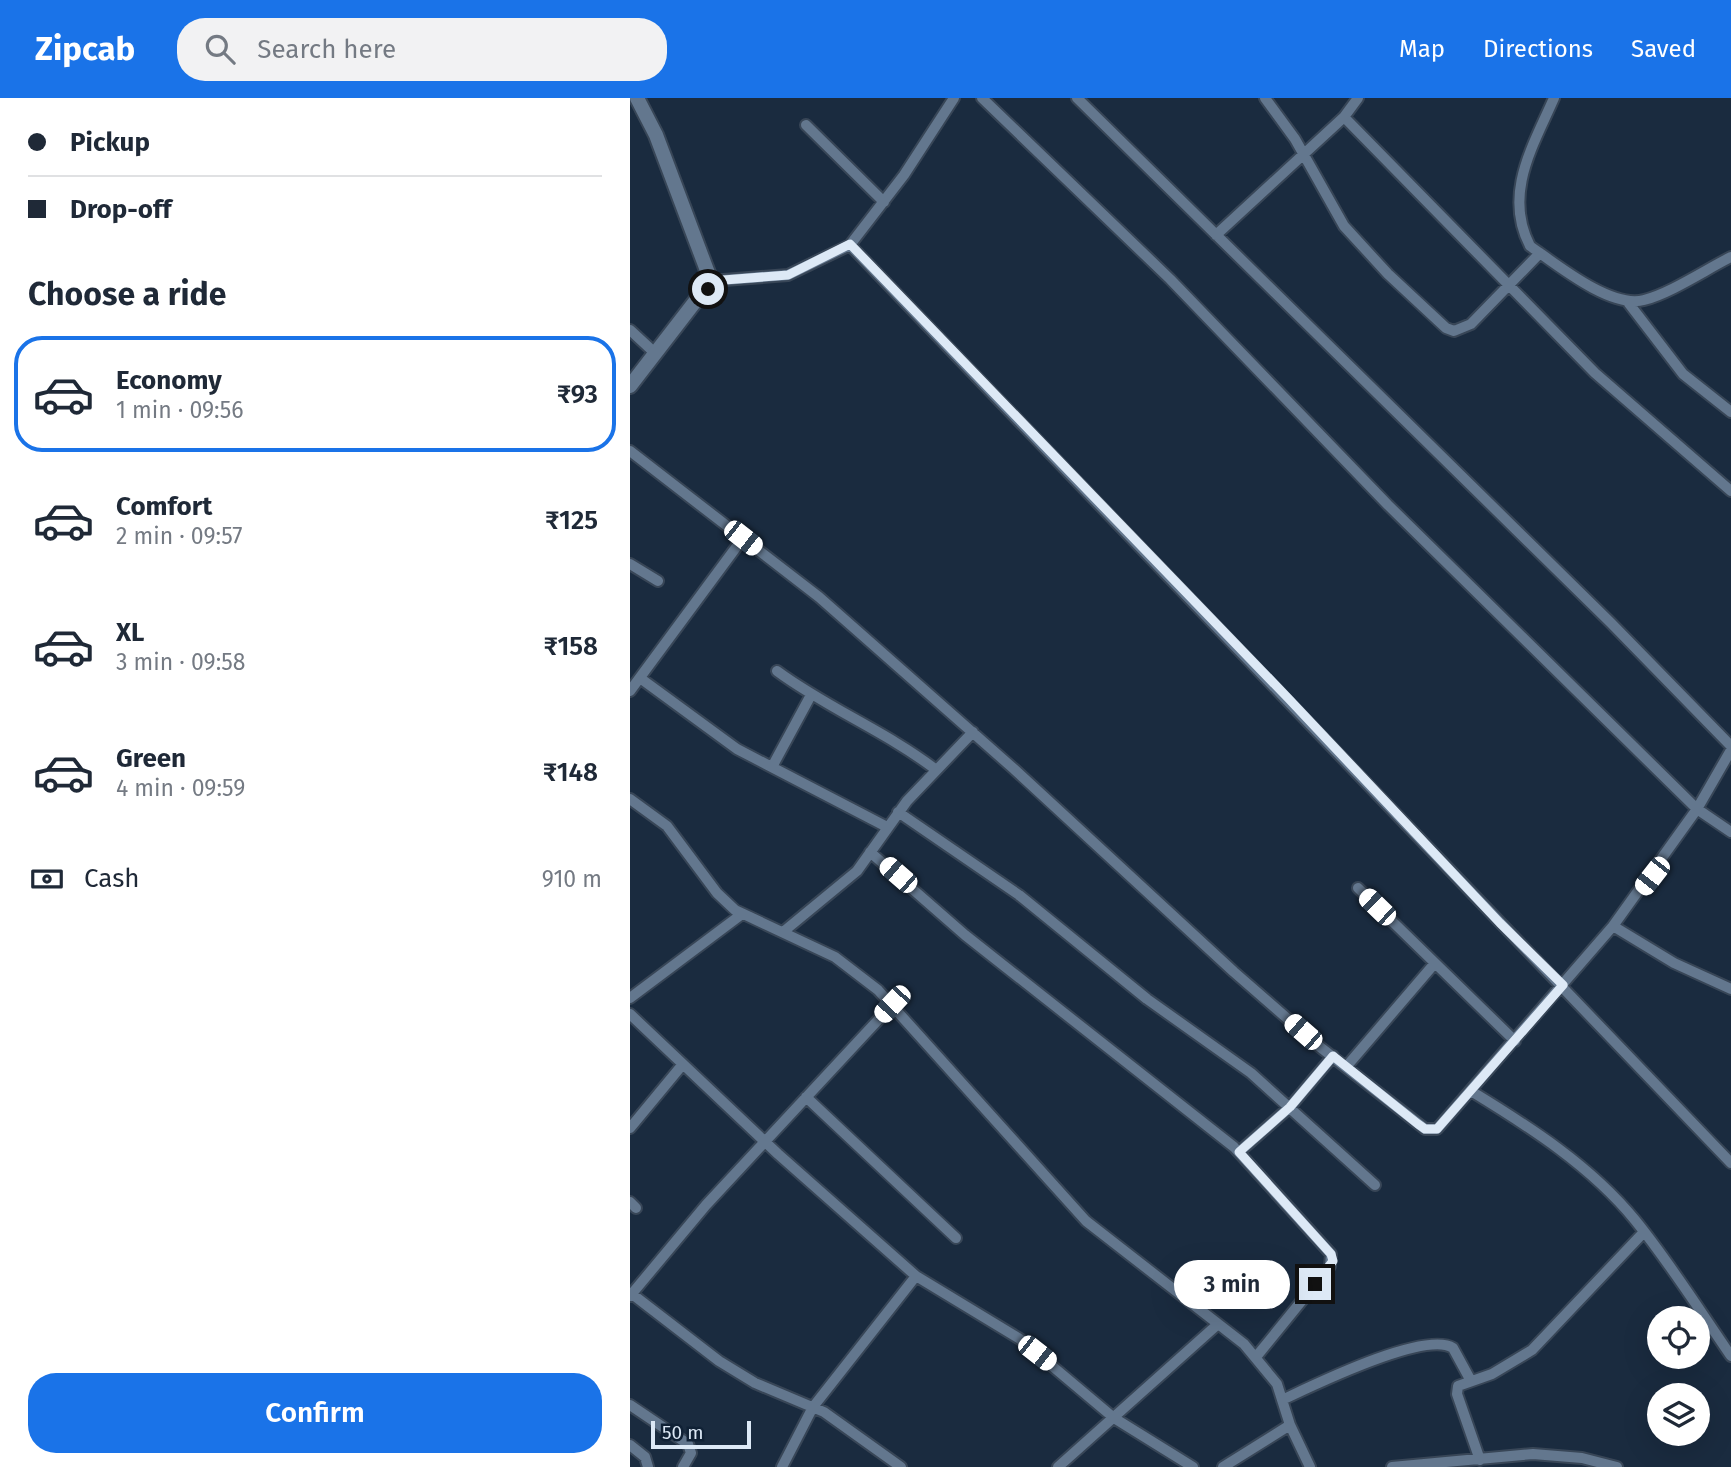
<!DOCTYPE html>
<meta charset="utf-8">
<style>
:root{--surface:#fff;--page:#f2f2f3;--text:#1f2937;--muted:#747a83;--line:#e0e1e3;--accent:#1a73e8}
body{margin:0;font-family:"Fira Sans",sans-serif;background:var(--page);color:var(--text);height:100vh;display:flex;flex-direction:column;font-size:26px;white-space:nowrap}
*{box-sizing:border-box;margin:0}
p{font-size:23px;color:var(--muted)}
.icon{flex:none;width:38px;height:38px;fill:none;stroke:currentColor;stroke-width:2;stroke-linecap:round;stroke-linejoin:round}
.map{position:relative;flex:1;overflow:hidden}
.details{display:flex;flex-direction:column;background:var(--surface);width:630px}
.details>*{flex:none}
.guide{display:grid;align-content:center;height:154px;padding:0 28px;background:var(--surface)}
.tools{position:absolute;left:1017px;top:1208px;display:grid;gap:14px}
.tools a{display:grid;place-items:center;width:63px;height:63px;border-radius:50%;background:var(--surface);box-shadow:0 7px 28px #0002;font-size:35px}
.scale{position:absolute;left:21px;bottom:18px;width:100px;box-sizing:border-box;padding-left:7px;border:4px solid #dde9f6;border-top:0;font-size:19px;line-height:24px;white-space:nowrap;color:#dde9f6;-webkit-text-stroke:5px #102135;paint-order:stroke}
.end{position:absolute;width:32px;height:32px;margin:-16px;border:9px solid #dde9f6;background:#111;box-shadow:0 0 0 4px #111}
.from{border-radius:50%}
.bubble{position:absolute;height:49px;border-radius:24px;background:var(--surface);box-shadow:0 7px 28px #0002;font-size:23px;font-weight:600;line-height:49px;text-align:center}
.car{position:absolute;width:21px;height:42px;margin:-21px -10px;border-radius:9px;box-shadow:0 0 5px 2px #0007;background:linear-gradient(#fff 24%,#345 0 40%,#fff 0 76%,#345 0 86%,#fff 0)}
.guide b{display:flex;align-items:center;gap:24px;height:66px;font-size:26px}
.guide b+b{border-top:2px solid var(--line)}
.guide i{width:18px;height:18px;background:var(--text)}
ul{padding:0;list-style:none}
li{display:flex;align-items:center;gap:21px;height:116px;margin:0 14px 10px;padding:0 14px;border:4px solid transparent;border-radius:28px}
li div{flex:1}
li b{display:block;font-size:26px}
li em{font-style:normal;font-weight:600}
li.selected{border-color:var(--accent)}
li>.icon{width:63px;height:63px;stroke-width:1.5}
h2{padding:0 28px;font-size:32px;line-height:84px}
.pay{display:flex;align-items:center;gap:18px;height:77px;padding:0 28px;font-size:26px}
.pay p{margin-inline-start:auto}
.primary-button{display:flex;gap:14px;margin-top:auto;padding:14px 28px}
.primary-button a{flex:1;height:80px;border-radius:28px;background:var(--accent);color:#fff;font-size:28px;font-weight:600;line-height:80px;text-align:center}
header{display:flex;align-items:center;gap:42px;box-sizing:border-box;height:98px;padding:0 35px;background:var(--accent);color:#fff}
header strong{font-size:33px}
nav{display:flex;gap:38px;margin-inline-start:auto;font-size:24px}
.search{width:490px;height:63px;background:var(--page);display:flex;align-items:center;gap:18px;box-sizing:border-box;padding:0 24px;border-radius:28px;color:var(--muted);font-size:26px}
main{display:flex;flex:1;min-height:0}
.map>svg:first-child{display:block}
</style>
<header>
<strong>Zipcab</strong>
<div class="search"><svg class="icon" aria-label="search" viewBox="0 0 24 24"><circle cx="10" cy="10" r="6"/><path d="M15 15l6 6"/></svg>Search here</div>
<nav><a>Map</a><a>Directions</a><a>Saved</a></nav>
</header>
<main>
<section class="details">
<div class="guide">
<b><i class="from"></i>Pickup</b>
<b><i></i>Drop-off</b>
</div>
<h2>Choose a ride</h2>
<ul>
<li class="selected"><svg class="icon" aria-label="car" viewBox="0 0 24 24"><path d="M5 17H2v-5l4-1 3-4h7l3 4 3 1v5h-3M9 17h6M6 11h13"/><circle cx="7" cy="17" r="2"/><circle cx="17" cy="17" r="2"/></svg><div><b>Economy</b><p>1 min · 09:56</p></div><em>₹93</em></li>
<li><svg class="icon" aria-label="car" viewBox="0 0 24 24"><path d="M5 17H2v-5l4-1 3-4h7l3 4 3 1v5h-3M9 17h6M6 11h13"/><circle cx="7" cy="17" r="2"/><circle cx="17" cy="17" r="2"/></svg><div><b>Comfort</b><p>2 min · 09:57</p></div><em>₹125</em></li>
<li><svg class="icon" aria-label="car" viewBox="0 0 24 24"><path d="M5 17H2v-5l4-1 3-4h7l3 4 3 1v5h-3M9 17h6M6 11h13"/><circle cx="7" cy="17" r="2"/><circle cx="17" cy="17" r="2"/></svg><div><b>XL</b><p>3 min · 09:58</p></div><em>₹158</em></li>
<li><svg class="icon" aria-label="car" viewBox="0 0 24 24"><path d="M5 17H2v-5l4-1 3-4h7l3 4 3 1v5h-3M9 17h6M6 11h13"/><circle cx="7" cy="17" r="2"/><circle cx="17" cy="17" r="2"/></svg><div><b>Green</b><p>4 min · 09:59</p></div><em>₹148</em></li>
</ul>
<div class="pay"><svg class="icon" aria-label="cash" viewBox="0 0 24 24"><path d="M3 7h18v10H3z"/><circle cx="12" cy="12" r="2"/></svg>Cash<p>910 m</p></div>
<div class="primary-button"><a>Confirm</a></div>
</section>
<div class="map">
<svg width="1101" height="1369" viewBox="0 0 1101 1369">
<rect width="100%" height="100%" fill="#1a2b3f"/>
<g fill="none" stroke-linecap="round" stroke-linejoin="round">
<!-- minor casing -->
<g stroke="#384657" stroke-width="14">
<path id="minor" d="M352 0 540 181 758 407 1067 711 1101 734
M447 0 981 525 1101 648
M635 0 665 41 714 128 758 176 816 230 824 233 841 226 910 155
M924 0C903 48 873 96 900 148 926 166 981 211 1014 202 1041 195 1075 172 1101 159
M714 19 965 275 1101 393
M176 27 254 104
M586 137 714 19 728 0
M220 147 1101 1065
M81 183 158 177 220 147 274 77 324 0
M997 203 1053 276 1101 314
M0 232 26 256
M0 353 189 499 384 671 604 874 690 949 795 1031H807L983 828 1067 711 1101 652
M0 466 28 483
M147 573C197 610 255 633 305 671
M10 580 107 651 257 729
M0 593 113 440
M142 669 181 597
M0 701 37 728 87 795 105 812 205 859 248 892 456 1123 614 1246 647 1286 660 1327 680 1369
M268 714 389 797 517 901 621 975 745 1087
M240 754 335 837 604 1049 701 1156 700 1168 626 1259
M728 790 885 943
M983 828 1044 865 1101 891
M153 834 227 773 277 703 343 634
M0 900 112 816
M0 916 148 1056 286 1178 183 1309 152 1369
M716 969 805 865
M841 993C900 1029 961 1068 1005 1122 1040 1165 1070 1213 1101 1258
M176 999 326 1140
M0 1030 53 966
M609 1054 660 1009 703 958
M0 1104 6 1110
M286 1178 390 1241 484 1320 563 1369
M2 1196 89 1263 125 1285 194 1314 271 1369
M0 1198 76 1107 262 907
M652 1302C682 1288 795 1232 823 1250L841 1283
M0 1307 58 1346 61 1355 53 1369
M0 1347 15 1359 18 1369
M850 1362 827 1296 828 1288 862 1276 902 1252 1014 1134
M428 1369 588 1226
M593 1369 660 1327
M762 1369 903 1356 952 1360 987 1369"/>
</g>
<!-- tertiary casing -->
<g stroke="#384657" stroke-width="18">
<path id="tertiary" d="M0 288 81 183 26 37 7 0"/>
</g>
<!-- minor -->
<use href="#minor" stroke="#63778e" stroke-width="10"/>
<!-- tertiary -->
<use href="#tertiary" stroke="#63778e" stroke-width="14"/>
</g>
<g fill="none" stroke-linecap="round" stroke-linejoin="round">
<!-- route -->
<path stroke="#dde9f6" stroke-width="9" d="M78 191 81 183 158 177 220 146 658 600 870 825 933 887 807 1031H795L788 1026 703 958 660 1009 609 1054 701 1156 703 1163 685 1186"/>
</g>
</svg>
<div class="tools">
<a><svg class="icon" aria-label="locate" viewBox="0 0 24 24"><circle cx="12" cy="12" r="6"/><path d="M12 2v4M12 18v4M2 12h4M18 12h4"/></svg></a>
<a><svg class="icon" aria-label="layers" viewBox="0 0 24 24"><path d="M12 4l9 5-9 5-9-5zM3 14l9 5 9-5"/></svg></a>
</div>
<div class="scale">50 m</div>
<i class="end from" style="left:78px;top:191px"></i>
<i class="end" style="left:685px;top:1186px"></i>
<div class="bubble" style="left:544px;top:1162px;width:116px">3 min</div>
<i class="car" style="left:113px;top:440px;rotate:128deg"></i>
<i class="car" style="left:268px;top:777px;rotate:311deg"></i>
<i class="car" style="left:1022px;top:778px;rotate:218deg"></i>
<i class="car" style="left:747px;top:809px;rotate:314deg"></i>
<i class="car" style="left:262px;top:906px;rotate:223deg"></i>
<i class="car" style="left:673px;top:934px;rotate:311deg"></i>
<i class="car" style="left:407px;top:1255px;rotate:128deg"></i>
</div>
</main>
